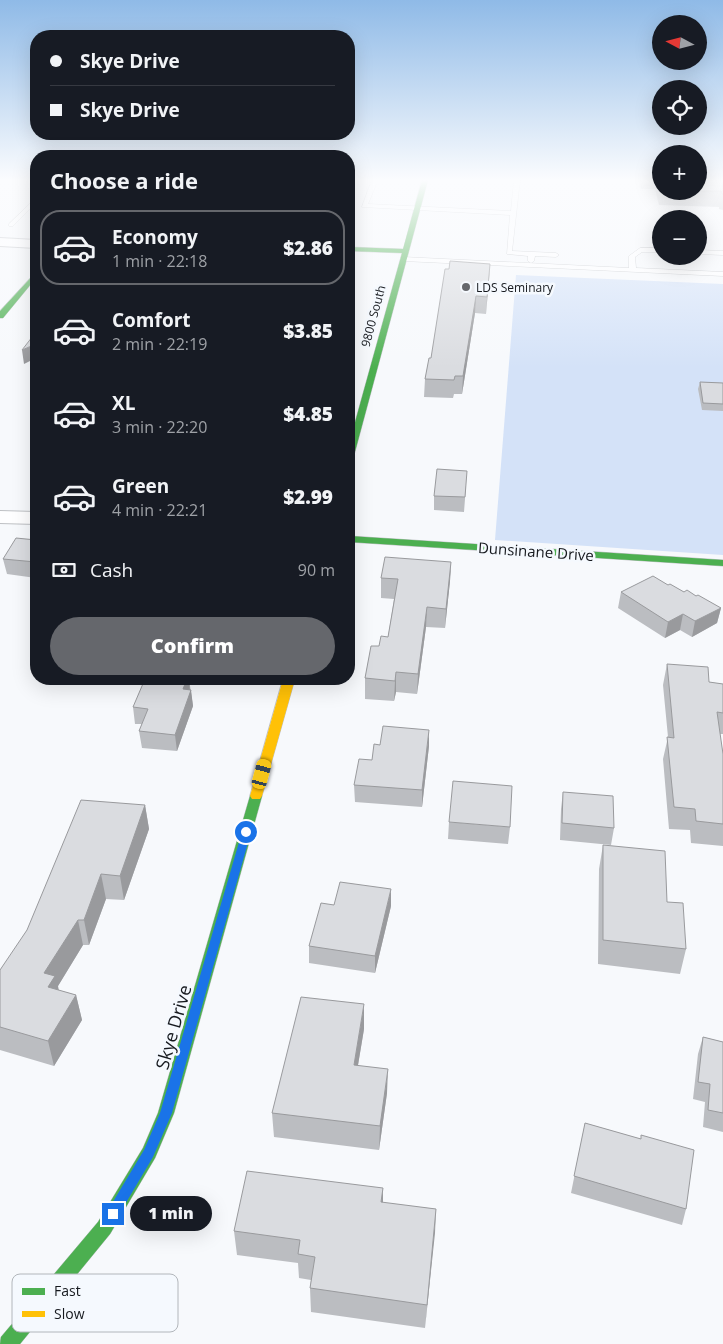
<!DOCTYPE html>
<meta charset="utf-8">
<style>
:root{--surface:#171b24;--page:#20242c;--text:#f1f3f6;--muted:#9ea1a6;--line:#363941;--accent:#65676c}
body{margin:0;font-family:"Open Sans",sans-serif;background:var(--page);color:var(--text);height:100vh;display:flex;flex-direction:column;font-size:19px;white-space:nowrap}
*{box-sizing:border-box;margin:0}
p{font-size:16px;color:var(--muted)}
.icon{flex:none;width:28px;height:28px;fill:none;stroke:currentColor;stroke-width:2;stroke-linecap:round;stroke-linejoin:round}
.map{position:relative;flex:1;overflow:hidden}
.drawer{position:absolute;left:30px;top:150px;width:325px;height:535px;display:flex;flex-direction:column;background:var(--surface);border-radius:20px;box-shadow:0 5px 20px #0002}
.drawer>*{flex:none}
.guide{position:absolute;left:30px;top:30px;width:325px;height:110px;border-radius:20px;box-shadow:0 5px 20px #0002;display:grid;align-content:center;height:110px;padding:0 20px;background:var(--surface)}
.needle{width:32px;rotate:277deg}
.controls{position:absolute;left:652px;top:15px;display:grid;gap:10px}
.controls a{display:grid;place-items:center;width:55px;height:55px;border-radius:50%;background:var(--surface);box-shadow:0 5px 20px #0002;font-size:25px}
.end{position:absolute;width:22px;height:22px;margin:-11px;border:6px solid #1a73e8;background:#fff;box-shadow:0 0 0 2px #fff}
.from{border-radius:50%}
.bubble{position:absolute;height:35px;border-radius:18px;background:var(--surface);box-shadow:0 5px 20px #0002;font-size:16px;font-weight:800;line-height:35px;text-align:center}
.car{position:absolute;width:15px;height:30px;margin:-15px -8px;border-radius:6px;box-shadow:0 0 4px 1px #0007;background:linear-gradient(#f5c518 24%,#345 0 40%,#f5c518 0 76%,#345 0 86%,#f5c518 0)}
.guide b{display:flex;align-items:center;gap:18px;height:48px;font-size:19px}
.guide b+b{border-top:1px solid var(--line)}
.guide i{width:12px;height:12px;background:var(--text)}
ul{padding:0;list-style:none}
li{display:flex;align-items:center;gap:15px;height:75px;margin:0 10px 8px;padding:0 10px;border:2px solid transparent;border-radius:20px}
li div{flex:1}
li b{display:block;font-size:19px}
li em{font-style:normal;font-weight:800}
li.selected{border-color:var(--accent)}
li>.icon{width:45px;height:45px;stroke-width:1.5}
h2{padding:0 20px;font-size:22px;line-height:60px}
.pay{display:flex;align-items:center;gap:12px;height:55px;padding:0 20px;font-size:19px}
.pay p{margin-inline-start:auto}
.primary-button{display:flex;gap:10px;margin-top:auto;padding:10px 20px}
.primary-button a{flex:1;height:58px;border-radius:30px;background:var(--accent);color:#fff;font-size:20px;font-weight:800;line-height:58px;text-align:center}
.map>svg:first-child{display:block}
</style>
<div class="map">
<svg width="723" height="1344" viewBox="0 0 723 1344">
<rect width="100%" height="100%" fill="#f7f9fc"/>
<!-- green -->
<path fill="#d4e2f8" d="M516 275 723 284V555L495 540Z"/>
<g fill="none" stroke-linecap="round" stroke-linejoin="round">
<!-- lane casing -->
<g stroke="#bec0c4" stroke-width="1">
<path id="lane" d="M372 180H378L368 204 511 211 514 180H520L512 251 556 253 559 255 556 257 535 256 534 261 531 263 528 261V256L507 254 510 215 362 207Z
M36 198V203L13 226H9V224Z
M661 248V252H642L635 257 636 268 723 272V276L403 261 400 259 403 257 629 268V256L640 248Z
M699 250 723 251V255L699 254Z"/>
</g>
<!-- street casing -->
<g stroke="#bec0c4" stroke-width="2">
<path id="street" d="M0 238 36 240V248L0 246Z
M0 511 36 512V524L0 523Z"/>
</g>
<!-- fast casing -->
<g stroke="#bec0c4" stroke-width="1">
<path id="fast" d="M422 180H428L353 459 349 462V444L402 253 349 251V247L403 249Z
M36 272V278L3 318H0V311Z
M349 536 723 560V566L349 542Z
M256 792 260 793 262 796 174 1113 155 1158 110 1234 20 1344H0L1 1337 98 1222 143 1148 158 1113 250 796 252 793Z"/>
</g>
<!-- slow casing -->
<g stroke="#bec0c4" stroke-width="1">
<path id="slow" d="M283 679H295L262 796 260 799H252L250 796Z"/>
</g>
<!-- lane -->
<use href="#lane" fill="#fefeff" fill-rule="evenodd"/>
<!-- street -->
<use href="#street" fill="#fefeff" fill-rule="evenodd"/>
<!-- fast -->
<use href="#fast" fill="#4caf50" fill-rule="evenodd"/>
<!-- slow -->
<use href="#slow" fill="#ffc107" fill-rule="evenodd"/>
</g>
<!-- wall -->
<path fill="#bbbdc1" d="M639 180H661V191H699V180H723V210L719 209V207L659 205 655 189H641Z
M490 264 486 314 475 313 462 394H454L453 398 424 397 425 379 431 358 449 269Z
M700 382 723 383V411L702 410 698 389Z
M466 486 464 512 434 510V496Z
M36 540V578L7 574 3 559Z
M451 562 450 581 445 628 426 627 417 694 396 692 394 701 365 699V678L379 646 388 637 394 599 381 598V578Z
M668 585 684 592 696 596 721 608 717 623 692 637 680 630 665 638 618 608 621 592Z
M667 664 709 682 723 684V734H720L723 754V846L691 843 690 830 669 829 663 759 668 737 663 685Z
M189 679 193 706 177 751 142 748 139 731 142 724H135L133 707Z
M429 746 422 807 355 802 354 785 372 760Z
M563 792 614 828 611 845 560 840 561 809Z
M145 805 149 829 124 900 106 899 89 945H83L58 986V990L76 995 82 1020 54 1066 0 1050V970Z
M449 822 510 827 508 844 448 839Z
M603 845 667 902 686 949 680 974 598 964 599 869Z
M391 906 375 973 309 963V946Z
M364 1029 358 1065 387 1093 379 1150 274 1137 272 1113Z
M703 1037 723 1042V1132L703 1127 705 1102 693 1099 698 1054Z
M585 1123 640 1139 686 1209 682 1225 571 1193Z
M383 1188V1203L436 1209 425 1328 311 1312 310 1288 311 1280 299 1278 298 1263 237 1255 234 1231Z"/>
<!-- shaded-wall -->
<path fill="#999a9d" d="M490 264 489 280 486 314 487 297Z
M476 296 475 313 462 394 463 376Z
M36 344V358L24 364 22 350Z
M451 562 450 581 445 628 446 609Z
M427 607 426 627 417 694 418 674Z
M721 608 717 623 692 637 695 621Z
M683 614 680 630 665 638 668 622Z
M396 672V692L394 701 395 681Z
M187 679H189L190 692 183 689Z
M191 690 193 706 177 751 175 735Z
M429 730V746L422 807V790Z
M145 805 149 829 124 900 120 876Z
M101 874 106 899 89 945 84 920Z
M391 889V906L375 973V956Z
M78 920 83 945 58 986 61 1001 50 998 44 973Z
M76 995 82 1020 54 1066 48 1041Z
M364 1004V1029L354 1089V1065Z
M388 1069 387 1093 379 1150 380 1126Z
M383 1188V1212L381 1202Z
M436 1209 435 1233 425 1328 427 1305Z"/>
<!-- building -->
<path fill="#dadce0" stroke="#999a9d" d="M659 180H661V189Z
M699 180H723V194H722L721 191H699Z
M450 261 490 264 487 297 476 296 463 376H455L454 380 425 379 429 358H431L445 269H449Z
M36 332V344L22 350Z
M700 382 723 383V404L703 403Z
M437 469 467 471 465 497 434 496Z
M16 538 36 540V562L3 559Z
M385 557 451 562 446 609 427 607 418 674 396 672 395 681 365 678 371 646H379L381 636 388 637 398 579 381 578Z
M653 576 668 585 670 584 684 592 687 590 696 596 698 595 721 608 695 621 683 614 668 622 621 592Z
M667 664 708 667 709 682 723 684V713L717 712 723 754V824L696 821 695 809 674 807 667 737 674 738Z
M145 679H187L183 689 191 690 175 735 139 731 148 709 133 707Z
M383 726 429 730 422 790 354 785 359 759 372 760 374 744 380 745Z
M453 781 512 786 510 827 449 822Z
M563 792 613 796 614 828 562 823Z
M81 800 145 805 120 876 101 874 84 920H78L44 973 55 976 48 987 76 995 48 1041 0 1027V970L27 930Z
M603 845 665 851 667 902 683 903 686 949 603 940Z
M340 882 391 889 375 956 309 946 321 903 334 905Z
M301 997 364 1004 354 1065 388 1069 380 1126 272 1113Z
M703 1037 723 1042V1113L708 1110 710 1084 698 1082Z
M585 1123 641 1139V1135L694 1150 686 1209 574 1176Z
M247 1171 383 1188 381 1202 436 1209 427 1305 310 1288 315 1257 298 1254 300 1240 234 1231Z"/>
<!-- sky -->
<linearGradient id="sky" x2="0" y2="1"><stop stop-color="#8fbae7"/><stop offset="0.49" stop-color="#fbfcfe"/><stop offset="1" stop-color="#fbfcfe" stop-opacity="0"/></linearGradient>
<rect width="723" height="368" fill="url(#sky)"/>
<!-- route -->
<path fill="#1a73e8" d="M246 828 251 832 172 1113 153 1157 117 1218 113 1220 108 1218 106 1214 108 1210 144 1150 160 1113 242 832Z"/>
<!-- markers -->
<circle fill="#65676c" stroke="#f5f9fe" stroke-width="2" cx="466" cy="287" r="5"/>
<g text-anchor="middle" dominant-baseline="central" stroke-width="5" stroke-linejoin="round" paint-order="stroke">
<!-- far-poi labels -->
<g font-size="12" fill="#16191e" stroke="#f5f9fe" text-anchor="start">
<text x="476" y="287">LDS Seminary</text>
</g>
<!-- far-street labels -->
<g font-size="12" fill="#16191e" stroke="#f5f9fe">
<text transform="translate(373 316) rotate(-75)">9800 South</text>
</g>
<!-- street labels -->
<g font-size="15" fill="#16191e" stroke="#f5f9fe">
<text transform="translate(536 551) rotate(4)">Dunsinane Drive</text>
</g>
<!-- near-street labels -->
<g font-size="18" fill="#16191e" stroke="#f5f9fe">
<text transform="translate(173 1027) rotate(-74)">Skye Drive</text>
</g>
</g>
<!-- legend -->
<rect x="12" y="1274" width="166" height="58" rx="8" fill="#f5f9fe" stroke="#b2b6bb" stroke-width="1"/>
<rect x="22" y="1288" width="23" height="7" fill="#4caf50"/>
<rect x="22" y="1311" width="23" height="6" fill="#ffc107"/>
<g font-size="14" fill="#16191e">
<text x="54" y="1296">Fast</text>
<text x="54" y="1319">Slow</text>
</g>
</svg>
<div class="controls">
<a><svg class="needle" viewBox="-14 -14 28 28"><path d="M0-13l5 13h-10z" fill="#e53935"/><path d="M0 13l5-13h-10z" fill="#9ea1a6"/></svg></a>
<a><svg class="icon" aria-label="locate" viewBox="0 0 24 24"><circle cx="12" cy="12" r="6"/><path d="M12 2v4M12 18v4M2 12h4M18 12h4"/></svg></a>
<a>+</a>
<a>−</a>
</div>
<i class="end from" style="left:246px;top:832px"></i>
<i class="end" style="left:113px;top:1214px"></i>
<div class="bubble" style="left:130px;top:1196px;width:82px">1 min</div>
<i class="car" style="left:262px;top:774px;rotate:15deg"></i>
<div class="guide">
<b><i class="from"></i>Skye Drive</b>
<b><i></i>Skye Drive</b>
</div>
<section class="drawer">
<h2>Choose a ride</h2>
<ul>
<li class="selected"><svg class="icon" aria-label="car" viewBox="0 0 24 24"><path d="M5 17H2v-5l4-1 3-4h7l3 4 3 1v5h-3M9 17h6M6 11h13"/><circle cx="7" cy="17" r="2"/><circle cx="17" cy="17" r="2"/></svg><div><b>Economy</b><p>1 min · 22:18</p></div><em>$2.86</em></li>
<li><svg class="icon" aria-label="car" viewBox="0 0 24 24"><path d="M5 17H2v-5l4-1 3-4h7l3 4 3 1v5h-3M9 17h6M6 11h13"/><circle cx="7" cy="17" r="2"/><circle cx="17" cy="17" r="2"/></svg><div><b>Comfort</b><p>2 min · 22:19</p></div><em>$3.85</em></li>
<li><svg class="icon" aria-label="car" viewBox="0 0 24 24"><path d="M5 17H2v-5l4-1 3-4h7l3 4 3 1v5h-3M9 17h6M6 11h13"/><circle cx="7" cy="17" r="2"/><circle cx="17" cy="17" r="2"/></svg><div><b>XL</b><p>3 min · 22:20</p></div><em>$4.85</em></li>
<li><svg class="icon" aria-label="car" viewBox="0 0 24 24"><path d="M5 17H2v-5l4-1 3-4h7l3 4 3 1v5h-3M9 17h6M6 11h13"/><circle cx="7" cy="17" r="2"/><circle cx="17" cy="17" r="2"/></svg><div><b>Green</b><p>4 min · 22:21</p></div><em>$2.99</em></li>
</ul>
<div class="pay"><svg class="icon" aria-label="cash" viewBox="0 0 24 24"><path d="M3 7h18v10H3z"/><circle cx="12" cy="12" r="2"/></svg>Cash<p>90 m</p></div>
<div class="primary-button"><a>Confirm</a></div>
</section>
</div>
